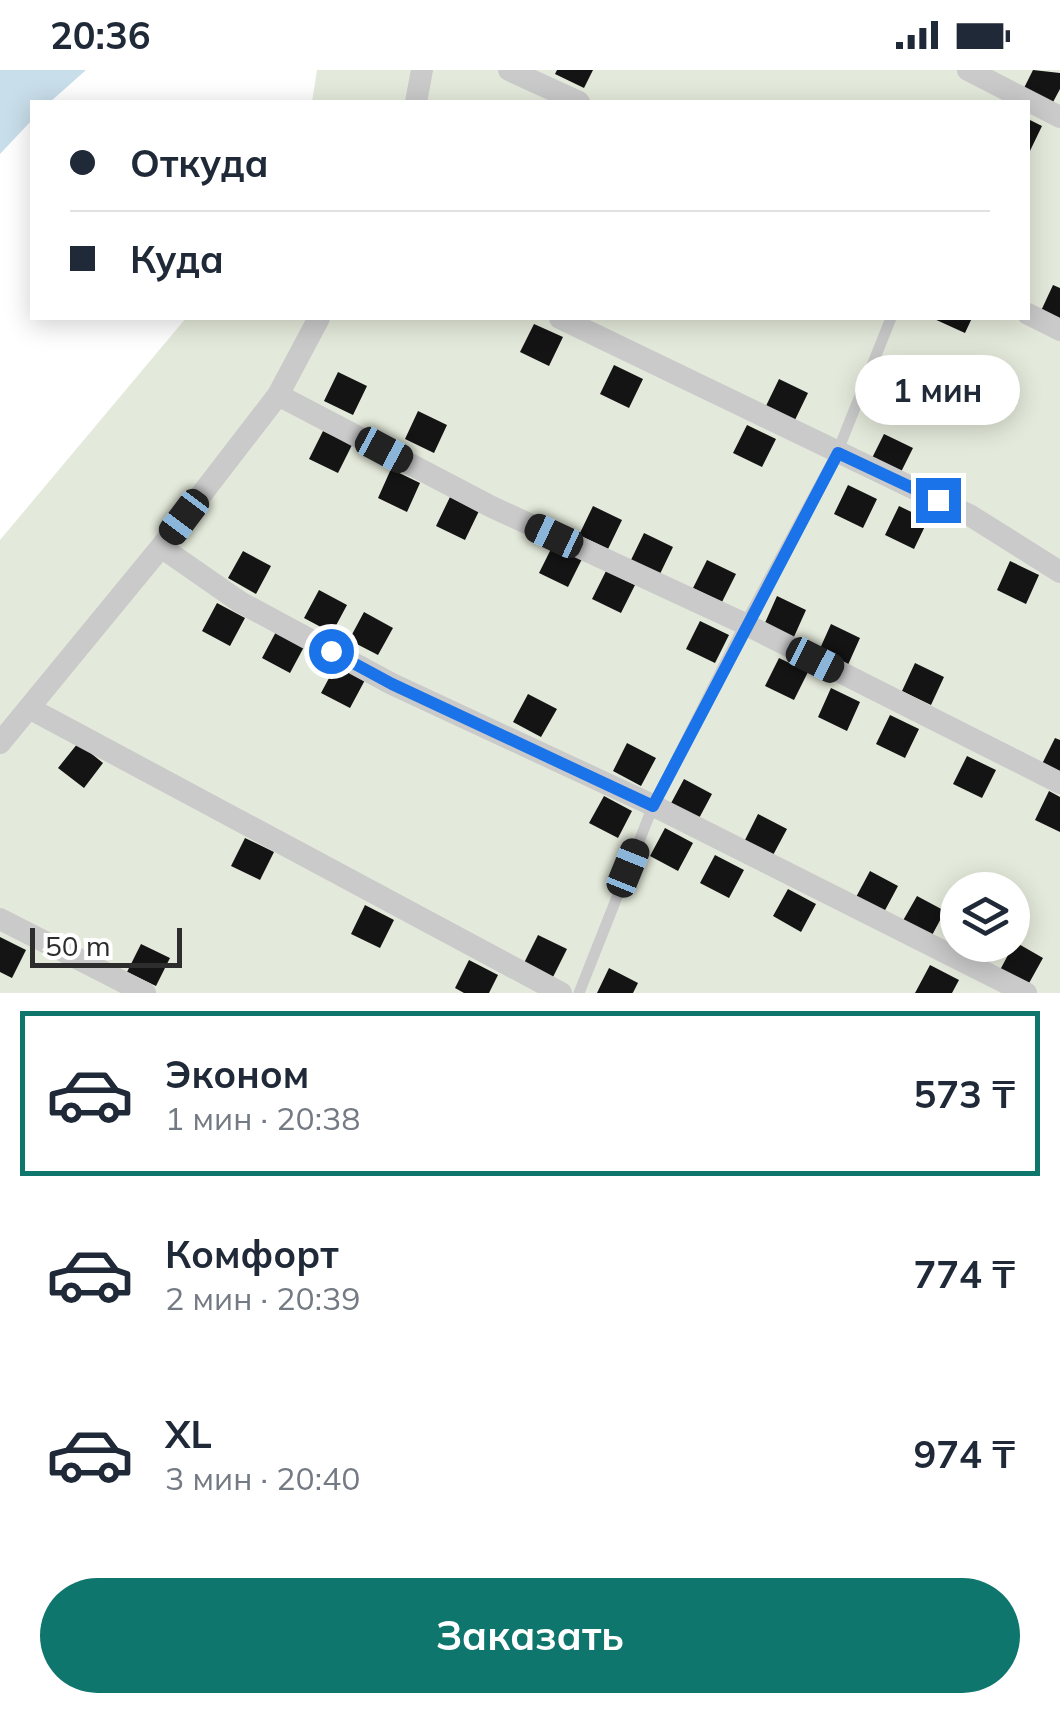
<!DOCTYPE html>
<html lang="ru">
<meta charset="utf-8">
<style>
:root{--surface:#fff;--page:#f2f2f3;--text:#1f2937;--muted:#747a83;--line:#e0e1e3;--accent:#0f766e}
body{margin:0;font-family:Mulish,sans-serif;background:var(--page);color:var(--text);height:100vh;display:flex;flex-direction:column;font-size:38px;white-space:nowrap}
*{box-sizing:border-box;margin:0}
p{font-size:32px;color:var(--muted)}
.icon{flex:none;width:55px;height:55px;fill:none;stroke:currentColor;stroke-width:2;stroke-linecap:round;stroke-linejoin:round}
.map{position:relative;height:923px;overflow:hidden}
.panel{display:flex;flex-direction:column;background:var(--surface);flex:1}
.panel>*{flex:none}
.hud{position:absolute;left:30px;top:30px;width:1000px;height:220px;border-radius:0px;box-shadow:0 5px 25px #0003;display:grid;align-content:center;height:220px;padding:0 40px;background:var(--surface)}
.buttons{position:absolute;left:940px;top:802px;display:grid;gap:20px}
.buttons a{display:grid;place-items:center;width:90px;height:90px;border-radius:50%;background:var(--surface);box-shadow:0 5px 25px #0003;font-size:50px}
.scale{position:absolute;left:30px;bottom:25px;width:152px;box-sizing:border-box;padding-left:10px;border:5px solid #2d2d2d;border-top:0;font-size:28px;line-height:35px;white-space:nowrap;color:#2d2d2d;-webkit-text-stroke:8px #fff;paint-order:stroke}
.end{position:absolute;width:45px;height:45px;margin:-22px;border:12px solid #1a73e8;background:#fff;box-shadow:0 0 0 5px #fff}
.from{border-radius:50%}
.bubble{position:absolute;height:70px;border-radius:35px;background:var(--surface);box-shadow:0 5px 25px #0003;font-size:32px;font-weight:700;line-height:70px;text-align:center}
.car{position:absolute;width:30px;height:60px;margin:-30px -15px;border-radius:12px;box-shadow:0 0 8px 2px #0007;background:linear-gradient(#222 24%,#8ab4d8 0 40%,#222 0 76%,#8ab4d8 0 86%,#222 0)}
.hud b{display:flex;align-items:center;gap:35px;height:95px;font-size:38px}
.hud b+b{border-top:2px solid var(--line)}
.hud i{width:25px;height:25px;background:var(--text)}
ul{padding:18px 0 0;list-style:none}
li{display:flex;align-items:center;gap:30px;height:165px;margin:0 20px 15px;padding:0 20px;border:5px solid transparent;border-radius:0px}
li div{flex:1}
li b{display:block;font-size:38px}
li em{font-style:normal;font-weight:700}
li.on{border-color:var(--accent)}
li>.icon{width:90px;height:90px;stroke-width:1.5}
.primary-button{display:flex;gap:20px;margin-top:auto;padding:20px 40px}
.primary-button a{flex:1;height:115px;border-radius:60px;background:var(--accent);color:#fff;font-size:40px;font-weight:700;line-height:115px;text-align:center}
.status{display:flex;justify-content:space-between;align-items:center;height:70px;padding:0 50px;background:var(--surface);direction:ltr}
.status svg{height:28px;fill:currentColor}
.map>svg:first-child{display:block}
</style>
<div class="status"><b>20:36</b><svg viewBox="0 0 49 12"><path d="M0 12V9h3v3zM5 12V6h3v6zM10 12V3h3v9zM15 12V0h3v12zM26 1h20v11H26zM47 4h2v5h-2z"/></svg></div>
<div class="map">
<svg width="1060" height="923" viewBox="0 0 1060 923">
<rect width="100%" height="100%" fill="#fff"/>
<!-- green -->
<path fill="#e4eadb" fill-rule="evenodd" d="M317 0H1060V923H0V470L186 248H1028V32H312ZM958 820H1012V875H958Z"/>
<!-- water -->
<path fill="#c8deea" d="M0 0H86L50 32H32V50L0 84Z"/>
<!-- building -->
<path fill="#141414" d="M557 0H593L584 18 555 4Z
M1033 0 1060 3V19L1052 34 1023 20Z
M1028 49 1042 56 1028 85Z
M1053 215 1060 218V253L1040 243Z
M932 248H972L965 263Z
M534 254 563 267 549 296 520 282Z
M614 295 643 309 629 338 600 324Z
M338 302 367 316 353 345 324 331Z
M779 309 808 323 794 352 765 338Z
M418 341 447 355 434 383 405 369Z
M747 355 776 369 762 397 733 383Z
M323 361 352 375 338 403 309 389Z
M884 364 913 378 899 406 870 392Z
M391 399 420 413 407 442 378 428Z
M848 415 877 429 863 458 834 444Z
M450 427 479 441 465 470 436 456Z
M593 436 622 450 608 479 579 465Z
M899 436 928 450 914 479 885 465Z
M644 463 673 477 659 506 630 492Z
M553 475 582 489 568 517 539 503Z
M243 481 271 496 256 524 228 508Z
M707 490 736 504 722 532 693 518Z
M1010 491 1039 505 1026 534 997 520Z
M606 501 635 515 621 543 592 529Z
M319 520 347 535 332 563 304 548Z
M777 526 806 540 793 569 764 555Z
M217 533 245 548 230 576 202 561Z
M364 542 393 558 378 585 349 570Z
M700 551 729 565 715 593 686 579Z
M831 554 860 568 847 597 818 583Z
M277 560 305 575 290 603 262 588Z
M779 588 808 602 794 630 765 616Z
M915 593 944 607 931 635 902 621Z
M336 595 365 610 350 638 321 623Z
M831 618 860 632 847 661 818 647Z
M528 624 557 639 541 667 513 652Z
M890 645 919 659 905 688 876 674Z
M1055 668 1060 670V705L1041 696Z
M78 673 103 693 84 718 58 698Z
M627 673 656 688 641 716 613 701Z
M967 686 996 700 982 728 953 714Z
M684 709 712 724 697 752 669 737Z
M1049 721 1060 727V762L1035 750Z
M604 726 632 741 618 768 589 753Z
M758 744 787 759 772 787 744 772Z
M665 758 693 773 678 801 650 786Z
M245 768 274 782 260 810 231 796Z
M715 785 744 800 729 828 700 813Z
M870 801 898 816 883 844 855 829Z
M788 819 816 834 801 862 773 846Z
M917 826 945 841 930 869 901 854Z
M365 835 394 850 380 878 351 864Z
M538 865 567 879 553 907 524 893Z
M0 867 26 880 12 908 0 902Z
M1015 872 1043 888 1028 915 1000 900Z
M141 874 170 888 156 916 127 902Z
M469 890 498 905 489 923H464L455 918Z
M930 895 959 910 952 923H915Z
M609 898 638 913 633 923H597Z"/>
<g fill="none" stroke-linecap="round" stroke-linejoin="round">
<!-- lane -->
<path stroke="#cacaca" stroke-width="11" d="M579 923 653 736 745 554 837 383 891 248"/>
<!-- street -->
<path stroke="#cacaca" stroke-width="22" d="M509 0 579 32
M968 0 1060 47
M416 32 422 0
M1028 244 1060 260
M560 248 971 446 1060 502
M278 325 490 436 745 554 1060 713
M161 477 240 532 392 614 648 733 1026 923
M29 638 561 923
M0 673 161 477 278 325 319 248
M0 849 145 923"/>
</g>
<g fill="none" stroke-linecap="round" stroke-linejoin="round">
<!-- route -->
<path stroke="#1a73e8" stroke-width="12" d="M331 581 392 614 653 736 838 383 938 430"/>
</g>
</svg>
<div class="buttons">
<a><svg class="icon" aria-label="layers" viewBox="0 0 24 24"><path d="M12 4l9 5-9 5-9-5zM3 14l9 5 9-5"/></svg></a>
</div>
<div class="scale">50 m</div>
<i class="end from" style="left:331px;top:581px"></i>
<i class="end" style="left:938px;top:430px"></i>
<div class="bubble" style="left:855px;top:285px;width:165px">1 мин</div>
<i class="car" style="left:384px;top:380px;rotate:118deg"></i>
<i class="car" style="left:184px;top:447px;rotate:217deg"></i>
<i class="car" style="left:554px;top:466px;rotate:295deg"></i>
<i class="car" style="left:815px;top:590px;rotate:117deg"></i>
<i class="car" style="left:628px;top:798px;rotate:22deg"></i>
<div class="hud">
<b><i class="from"></i>Откуда</b>
<b><i></i>Куда</b>
</div>
</div>
<section class="panel">
<ul>
<li class="on"><svg class="icon" aria-label="car" viewBox="0 0 24 24"><path d="M5 17H2v-5l4-1 3-4h7l3 4 3 1v5h-3M9 17h6M6 11h13"/><circle cx="7" cy="17" r="2"/><circle cx="17" cy="17" r="2"/></svg><div><b>Эконом</b><p>1 мин · 20:38</p></div><em>573 ₸</em></li>
<li><svg class="icon" aria-label="car" viewBox="0 0 24 24"><path d="M5 17H2v-5l4-1 3-4h7l3 4 3 1v5h-3M9 17h6M6 11h13"/><circle cx="7" cy="17" r="2"/><circle cx="17" cy="17" r="2"/></svg><div><b>Комфорт</b><p>2 мин · 20:39</p></div><em>774 ₸</em></li>
<li><svg class="icon" aria-label="car" viewBox="0 0 24 24"><path d="M5 17H2v-5l4-1 3-4h7l3 4 3 1v5h-3M9 17h6M6 11h13"/><circle cx="7" cy="17" r="2"/><circle cx="17" cy="17" r="2"/></svg><div><b>XL</b><p>3 мин · 20:40</p></div><em>974 ₸</em></li>
</ul>
<div class="primary-button"><a>Заказать</a></div>
</section>
